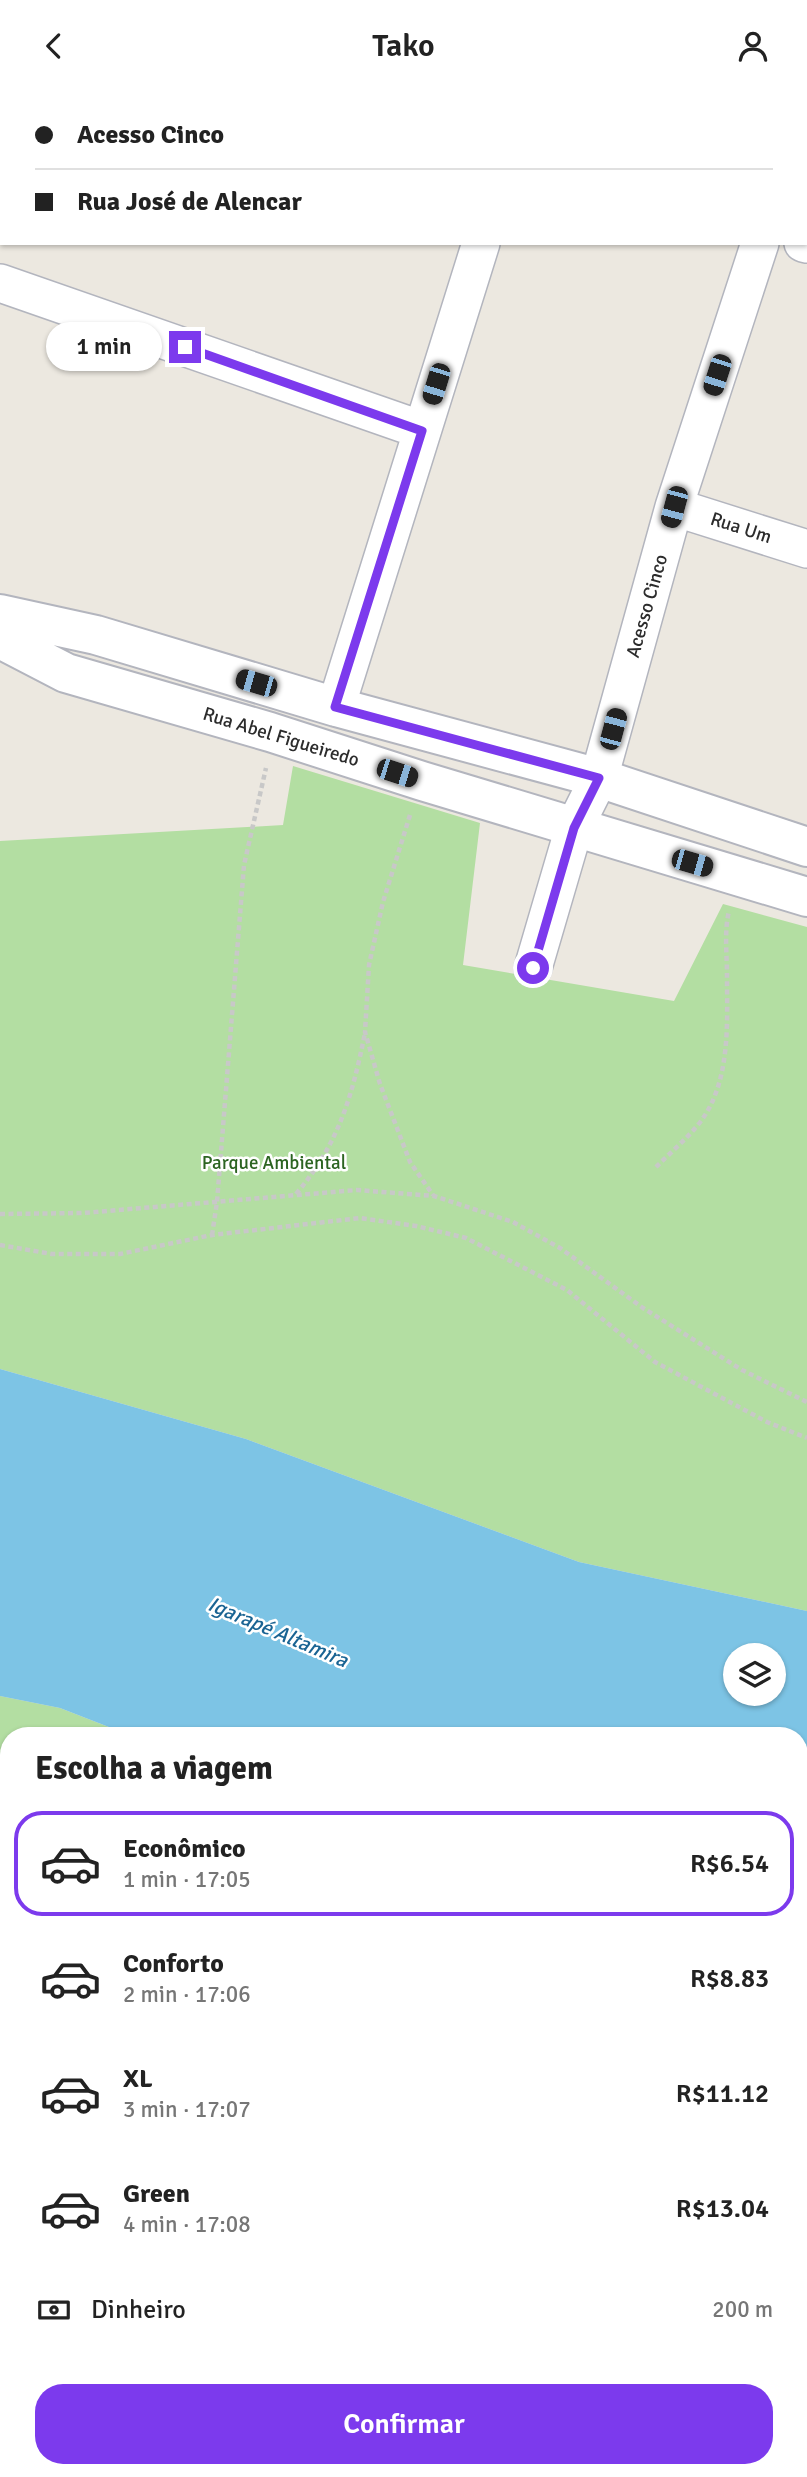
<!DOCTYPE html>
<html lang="pt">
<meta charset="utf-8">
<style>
:root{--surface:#fff;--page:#f2f2f2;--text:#222;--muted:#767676;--line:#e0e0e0;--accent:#7c3aed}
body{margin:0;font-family:Signika,sans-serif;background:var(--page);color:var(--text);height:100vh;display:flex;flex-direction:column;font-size:26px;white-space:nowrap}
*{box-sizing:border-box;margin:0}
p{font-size:23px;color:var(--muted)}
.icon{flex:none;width:38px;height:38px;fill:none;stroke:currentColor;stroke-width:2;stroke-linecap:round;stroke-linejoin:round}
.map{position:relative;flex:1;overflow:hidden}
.sheet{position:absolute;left:0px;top:1636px;width:808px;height:751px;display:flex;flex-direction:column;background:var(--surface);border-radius:28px 28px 0 0;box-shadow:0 2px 5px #0004}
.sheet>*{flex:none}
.top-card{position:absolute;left:0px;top:0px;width:808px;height:154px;box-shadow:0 2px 5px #0004;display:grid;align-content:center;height:154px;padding:0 35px;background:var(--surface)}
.controls{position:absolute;left:723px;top:1552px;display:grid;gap:14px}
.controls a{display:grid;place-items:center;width:63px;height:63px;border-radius:50%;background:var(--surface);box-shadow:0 2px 5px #0004;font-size:35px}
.end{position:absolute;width:32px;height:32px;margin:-16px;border:9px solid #7c3aed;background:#fff;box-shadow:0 0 0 4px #fff}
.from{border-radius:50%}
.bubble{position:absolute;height:49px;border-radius:24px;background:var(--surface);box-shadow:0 2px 5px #0004;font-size:23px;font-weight:600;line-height:49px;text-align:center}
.car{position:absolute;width:21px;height:42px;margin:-21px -10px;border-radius:9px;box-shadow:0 0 5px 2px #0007;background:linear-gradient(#222 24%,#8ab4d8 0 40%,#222 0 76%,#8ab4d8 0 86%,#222 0)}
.top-card b{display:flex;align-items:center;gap:24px;height:66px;font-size:26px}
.top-card b+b{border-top:2px solid var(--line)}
.top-card i{width:18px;height:18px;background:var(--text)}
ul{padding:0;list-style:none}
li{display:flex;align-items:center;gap:21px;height:105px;margin:0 14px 10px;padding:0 21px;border:4px solid transparent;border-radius:28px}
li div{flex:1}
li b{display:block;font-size:26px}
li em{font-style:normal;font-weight:600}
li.on{border-color:var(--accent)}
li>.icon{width:63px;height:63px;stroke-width:1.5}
h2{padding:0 35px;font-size:32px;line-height:84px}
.pay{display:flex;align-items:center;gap:18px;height:77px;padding:0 35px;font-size:26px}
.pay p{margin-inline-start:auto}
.cta{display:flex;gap:14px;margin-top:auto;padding:14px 35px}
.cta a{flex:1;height:80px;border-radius:28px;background:var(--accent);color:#fff;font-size:28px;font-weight:600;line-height:80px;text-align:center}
header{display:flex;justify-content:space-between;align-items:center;height:91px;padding:0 35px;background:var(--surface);font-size:32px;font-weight:600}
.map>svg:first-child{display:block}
</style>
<header><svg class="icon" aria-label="back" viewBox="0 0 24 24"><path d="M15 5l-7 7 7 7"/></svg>Tako<svg class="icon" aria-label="person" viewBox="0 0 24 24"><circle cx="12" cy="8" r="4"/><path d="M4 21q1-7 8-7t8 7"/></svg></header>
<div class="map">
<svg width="807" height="2386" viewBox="0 0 807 2386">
<rect width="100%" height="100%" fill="#ece8e0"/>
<!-- green -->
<path fill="#b3dea2" d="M293 675 480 732 463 874 674 910 723 813 807 836V1520L579 1471 246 1348 0 1278V750L283 734Z
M0 1605 60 1617 132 1645H9V2378H726L715 2386H0Z
M800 1956 807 1960V2331L800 2334Z"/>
<!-- water -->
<path fill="#7dc4e5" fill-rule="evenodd" d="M0 1278 246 1348 579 1471 807 1520V1960L800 1956V1645H132L60 1617 0 1605ZM735 1564H774V1603H735Z"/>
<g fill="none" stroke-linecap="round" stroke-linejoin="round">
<!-- street casing -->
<g stroke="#b3b5be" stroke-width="40">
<path id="street" d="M310 0 316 2
M745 0 751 2
M531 2 532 0
M803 2V0
M803 152 807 153
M0 192 422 339
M674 416 807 458
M336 616 481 152
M533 877 574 737 599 687 674 416 760 152"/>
</g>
<!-- secondary casing -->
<g stroke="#b3b5be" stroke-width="42">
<path id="secondary" d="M0 523 96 544 336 616 599 687 807 756
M0 548 66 582 270 641 422 690 807 806
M766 2386 779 2378"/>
</g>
<!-- path -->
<path stroke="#c8c8c8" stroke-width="4.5" stroke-dasharray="5 3.5" stroke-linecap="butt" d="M410 724 383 811 369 874 365 941 380 993 410 1071 433 1104
M656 1076C671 1061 688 1047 701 1030 731 989 727 932 727 884 727 864 724 840 729 820
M296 1103C339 1052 352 1006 365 942
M0 1123 83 1122 357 1099 434 1105 513 1131 560 1157 643 1217 742 1279 807 1311
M212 1144 217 1111 244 774 266 677
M0 1154 52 1163H120L212 1144 360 1127 416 1135 466 1147 567 1199 655 1271 767 1331 807 1347
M0 1899 9 1900
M0 1926H9
M800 2175 807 2177
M800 2213 807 2214
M0 2317 9 2325
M61 2378 69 2386
M587 2386 589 2378"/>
<!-- street -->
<use href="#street" stroke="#fff" stroke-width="37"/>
<!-- secondary -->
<use href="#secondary" stroke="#fff" stroke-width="38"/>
</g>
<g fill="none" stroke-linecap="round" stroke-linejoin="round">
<!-- route -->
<path stroke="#7c3aed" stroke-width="9" d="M185 256 422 340 335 616 599 687 574 737 533 877"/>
</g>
<g text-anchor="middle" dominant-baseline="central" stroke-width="5" stroke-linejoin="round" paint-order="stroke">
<!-- street labels -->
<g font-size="19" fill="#2c2c2c" stroke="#fff">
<text transform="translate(741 437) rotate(18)">Rua Um</text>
<text transform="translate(647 515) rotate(-74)">Acesso Cinco</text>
<text transform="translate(281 646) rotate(17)">Rua Abel Figueiredo</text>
</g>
<!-- park labels -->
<g font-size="19" fill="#2c6421" stroke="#fff">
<text x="274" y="1072">Parque Ambiental</text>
</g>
<!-- water labels -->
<g font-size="21" font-style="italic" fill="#1a6493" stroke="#fff">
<text transform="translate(278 1541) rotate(23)">Igarapé Altamira</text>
</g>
</g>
</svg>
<div class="controls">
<a><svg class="icon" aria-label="layers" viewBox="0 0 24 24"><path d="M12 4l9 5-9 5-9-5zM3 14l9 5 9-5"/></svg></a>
</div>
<i class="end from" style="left:533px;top:877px"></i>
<i class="end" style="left:185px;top:256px"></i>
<div class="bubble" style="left:46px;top:231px;width:116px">1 min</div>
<i class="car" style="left:717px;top:284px;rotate:198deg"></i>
<i class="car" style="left:436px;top:293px;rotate:197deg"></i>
<i class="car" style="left:674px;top:416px;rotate:195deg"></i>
<i class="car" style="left:256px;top:592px;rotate:286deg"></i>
<i class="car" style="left:613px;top:638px;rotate:15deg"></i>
<i class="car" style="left:397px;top:682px;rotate:108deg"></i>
<i class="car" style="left:692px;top:772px;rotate:106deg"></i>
<div class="top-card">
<b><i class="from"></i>Acesso Cinco</b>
<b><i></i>Rua José de Alencar</b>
</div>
<section class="sheet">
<h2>Escolha a viagem</h2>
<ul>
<li class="on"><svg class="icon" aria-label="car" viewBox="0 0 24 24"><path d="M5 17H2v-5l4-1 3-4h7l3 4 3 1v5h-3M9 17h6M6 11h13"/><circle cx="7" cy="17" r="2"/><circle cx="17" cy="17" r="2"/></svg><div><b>Econômico</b><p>1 min · 17:05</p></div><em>R$6.54</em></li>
<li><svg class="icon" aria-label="car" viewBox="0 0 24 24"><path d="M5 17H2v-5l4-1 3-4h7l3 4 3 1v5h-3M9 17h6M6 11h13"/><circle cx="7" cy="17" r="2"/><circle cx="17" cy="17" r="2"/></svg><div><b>Conforto</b><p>2 min · 17:06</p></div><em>R$8.83</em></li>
<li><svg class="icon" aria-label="car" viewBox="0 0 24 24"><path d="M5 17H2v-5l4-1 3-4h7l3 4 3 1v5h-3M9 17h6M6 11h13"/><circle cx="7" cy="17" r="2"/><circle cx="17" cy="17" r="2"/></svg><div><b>XL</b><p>3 min · 17:07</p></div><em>R$11.12</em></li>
<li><svg class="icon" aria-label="car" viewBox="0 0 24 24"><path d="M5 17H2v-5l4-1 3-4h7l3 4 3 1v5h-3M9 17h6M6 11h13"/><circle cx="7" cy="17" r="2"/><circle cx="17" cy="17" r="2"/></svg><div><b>Green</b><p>4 min · 17:08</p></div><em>R$13.04</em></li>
</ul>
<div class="pay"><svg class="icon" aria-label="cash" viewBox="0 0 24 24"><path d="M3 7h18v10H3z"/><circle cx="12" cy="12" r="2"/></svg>Dinheiro<p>200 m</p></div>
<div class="cta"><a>Confirmar</a></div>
</section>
</div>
